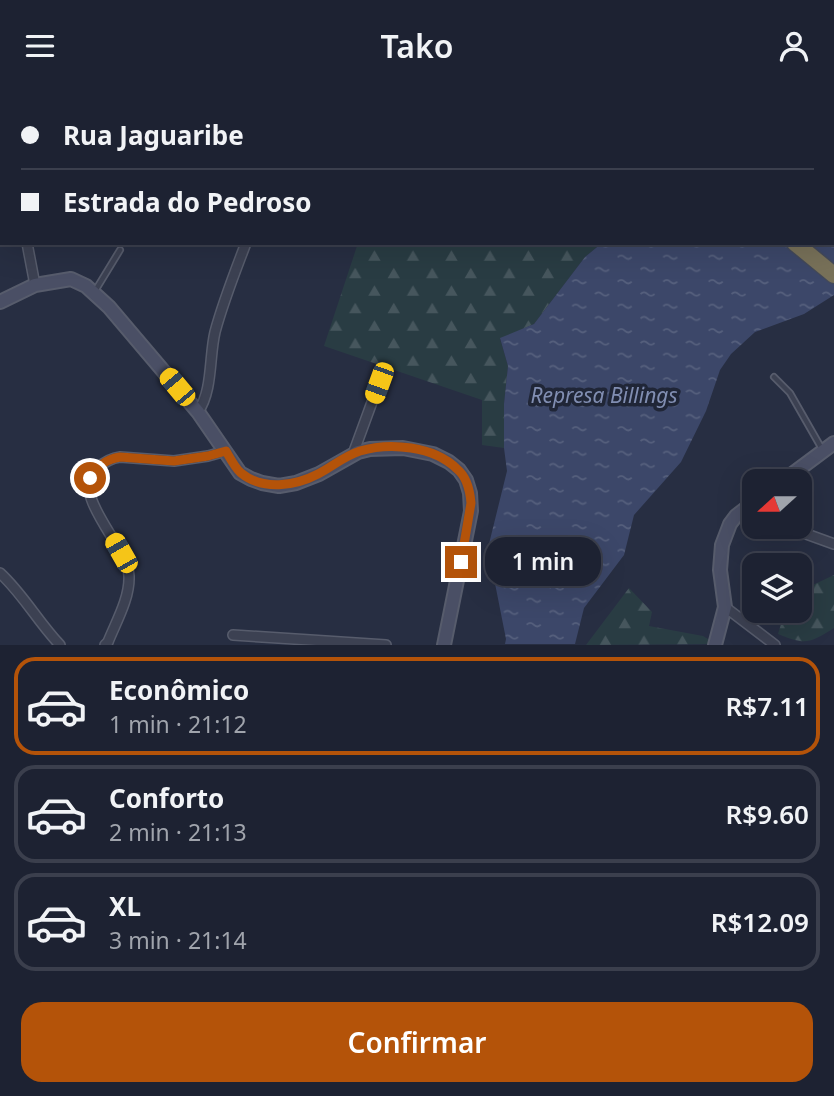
<!DOCTYPE html>
<html lang="pt">
<meta charset="utf-8">
<style>
:root{--surface:#1d2232;--page:#2a2f3e;--text:#f1f3f6;--muted:#a0a4ac;--line:#3b3f4d;--accent:#b45309}
body{margin:0;font-family:"Noto Sans",sans-serif;background:var(--page);color:var(--text);height:100vh;display:flex;flex-direction:column;font-size:26px;white-space:nowrap}
*{box-sizing:border-box;margin:0}
p{font-size:23px;color:var(--muted)}
.icon{flex:none;width:38px;height:38px;fill:none;stroke:currentColor;stroke-width:2;stroke-linecap:round;stroke-linejoin:round}
.map{position:relative;height:554px;overflow:hidden}
.panel{display:flex;flex-direction:column;background:var(--surface);flex:1}
.panel>*{flex:none}
.hud{position:absolute;left:0px;top:0px;width:835px;height:154px;box-shadow:0 7px 28px #0002,0 0 0 2px var(--line);display:grid;align-content:center;height:154px;padding:0 21px;background:var(--surface)}
.needle{width:46px;rotate:249deg}
.tools{position:absolute;left:742px;top:378px;display:grid;gap:14px}
.tools a{display:grid;place-items:center;width:70px;height:70px;border-radius:14px;background:var(--surface);box-shadow:0 7px 28px #0002,0 0 0 2px var(--line);font-size:35px}
.end{position:absolute;width:32px;height:32px;margin:-16px;border:9px solid #b45309;background:#fff;box-shadow:0 0 0 4px #fff}
.from{border-radius:50%}
.bubble{position:absolute;height:49px;border-radius:21px;background:var(--surface);box-shadow:0 7px 28px #0002,0 0 0 2px var(--line);font-size:23px;font-weight:600;line-height:49px;text-align:center}
.car{position:absolute;width:21px;height:42px;margin:-21px -10px;border-radius:9px;box-shadow:0 0 5px 2px #0007;background:linear-gradient(#f5c518 24%,#345 0 40%,#f5c518 0 76%,#345 0 86%,#f5c518 0)}
.hud b{display:flex;align-items:center;gap:24px;height:66px;font-size:26px}
.hud b+b{border-top:2px solid var(--line)}
.hud i{width:18px;height:18px;background:var(--text)}
ul{padding:12px 0 0;list-style:none}
li{display:flex;align-items:center;gap:21px;height:98px;margin:0 14px 10px;padding:0 7px;border:4px solid var(--line);border-radius:21px}
li div{flex:1}
li b{display:block;font-size:26px}
li em{font-style:normal;font-weight:600}
li.selected{border-color:var(--accent)}
li>.icon{width:63px;height:63px;stroke-width:1.5}
.cta{display:flex;gap:14px;margin-top:auto;padding:14px 21px}
.cta a{flex:1;height:80px;border-radius:21px;background:var(--accent);color:#fff;font-size:28px;font-weight:600;line-height:80px;text-align:center}
header{display:flex;justify-content:space-between;align-items:center;height:91px;padding:0 21px;background:var(--surface);font-size:32px;font-weight:600}
.map>svg:first-child{display:block}
</style>
<header><svg class="icon" aria-label="menu" viewBox="0 0 24 24"><path d="M4 6h16M4 12h16M4 18h16"/></svg>Tako<svg class="icon" aria-label="person" viewBox="0 0 24 24"><circle cx="12" cy="8" r="4"/><path d="M4 21q1-7 8-7t8 7"/></svg></header>
<div class="map">
<svg width="834" height="554" viewBox="0 0 834 554">
<defs>
<pattern id="forest-firs" width="22" height="20" patternUnits="userSpaceOnUse" patternTransform="scale(1.75)"><rect width="22" height="20" fill="#293c43"/><path d="M5 1l3.5 6h-7zM16 11l3.5 6h-7z" fill="#46565d"/></pattern>
<pattern id="water-ripples" width="26" height="14" patternUnits="userSpaceOnUse" patternTransform="scale(1.75)"><rect width="26" height="14" fill="#3c4769"/><path d="M2 4q2-2 4 0t4 0M15 11q2-2 4 0t4 0" fill="none" stroke="#56607d"/></pattern>
</defs>
<rect width="100%" height="100%" fill="#272e42"/>
<!-- forest -->
<path fill="url(#forest-firs)" d="M358 152H602L585 166 534 233 500 248 508 275 504 313V357L482 354V309L324 255Z
M834 484V537C808 553 806 554 778 543L785 520H800V500Z
M629 497 652 521 649 535 703 545 716 553 586 554Z"/>
<!-- water -->
<path fill="url(#water-ripples)" d="M795 0H834V204L804 223 755 241 731 263 720 279 706 320 681 371 634 424 624 464 584 517 575 553H505L506 548 488 457 507 380 504 357V313L508 275 500 247 534 233 585 166 602 152H833V2H793Z"/>
<g fill="none" stroke-linecap="round" stroke-linejoin="round">
<!-- service casing -->
<g stroke="#575c6c" stroke-width="8">
<path id="service" d="M95 200 120 159
M774 286 790 302 822 358"/>
</g>
<!-- minor casing -->
<g stroke="#575c6c" stroke-width="12">
<path id="minor" d="M28 0 36 2
M297 0 298 2
M0 1 11 0
M347 2 349 0
M0 122H2
M27 152 35 194
M198 321C213 299 209 266 215 241 223 211 235 181 246 152
M353 363 379 292
M787 436 834 453
M0 482C23 503 38 531 60 554
M725 516 775 554
M233 544 386 554
M105 554 108 551C116 531 130 507 129 485 128 455 69 404 96 378 103 372 111 367 120 366L174 370 208 365 226 360"/>
</g>
<!-- secondary casing -->
<g stroke="#575c6c" stroke-width="16">
<path id="secondary" d="M0 211 35 194 71 188 86 195 109 216 198 321 240 382 251 388 262 392 279 395 296 392 319 383 358 361 370 358 403 357 433 363 449 371 459 379 466 389 470 402 471 420 444 554
M783 390 834 352
M715 554 725 516 720 479 722 454 730 433 736 425 754 411"/>
</g>
<!-- motorway casing -->
<g stroke="#434959" stroke-width="19">
<path id="motorway" d="M561 0 564 2
M635 0 637 2
M833 138 834 139
M795 152 834 184"/>
</g>
<!-- service -->
<use href="#service" stroke="#3c4152" stroke-width="4.5"/>
<!-- minor -->
<use href="#minor" stroke="#3c4152" stroke-width="9"/>
<!-- secondary -->
<use href="#secondary" stroke="#4a4f65" stroke-width="12"/>
<!-- motorway -->
<use href="#motorway" stroke="#787159" stroke-width="16"/>
</g>
<g fill="none" stroke-linecap="round" stroke-linejoin="round">
<!-- route -->
<path stroke="#b45309" stroke-width="9" d="M90 387C96 376 107 368 120 366L174 370 208 365 226 360C230 367 235 377 241 382 263 400 295 395 318 383 332 376 344 365 360 360 390 351 434 355 457 378 467 386 470 400 471 412L461 471"/>
</g>
<g text-anchor="middle" dominant-baseline="central" stroke-width="7" stroke-linejoin="round" paint-order="stroke">
<!-- water labels -->
<g font-size="21" font-style="italic" fill="#818eb2" stroke="#202637">
<text x="604" y="304">Represa Billings</text>
</g>
</g>
</svg>
<div class="tools">
<a><svg class="needle" viewBox="-14 -14 28 28"><path d="M0-13l5 13h-10z" fill="#e53935"/><path d="M0 13l5-13h-10z" fill="#a0a4ac"/></svg></a>
<a><svg class="icon" aria-label="layers" viewBox="0 0 24 24"><path d="M12 4l9 5-9 5-9-5zM3 14l9 5 9-5"/></svg></a>
</div>
<i class="end from" style="left:90px;top:387px"></i>
<i class="end" style="left:461px;top:471px"></i>
<div class="bubble" style="left:485px;top:446px;width:116px">1 min</div>
<i class="car" style="left:379px;top:292px;rotate:200deg"></i>
<i class="car" style="left:177px;top:296px;rotate:320deg"></i>
<i class="car" style="left:121px;top:462px;rotate:330deg"></i>
<div class="hud">
<b><i class="from"></i>Rua Jaguaribe</b>
<b><i></i>Estrada do Pedroso</b>
</div>
</div>
<section class="panel">
<ul>
<li class="selected"><svg class="icon" aria-label="car" viewBox="0 0 24 24"><path d="M5 17H2v-5l4-1 3-4h7l3 4 3 1v5h-3M9 17h6M6 11h13"/><circle cx="7" cy="17" r="2"/><circle cx="17" cy="17" r="2"/></svg><div><b>Econômico</b><p>1 min · 21:12</p></div><em>R$7.11</em></li>
<li><svg class="icon" aria-label="car" viewBox="0 0 24 24"><path d="M5 17H2v-5l4-1 3-4h7l3 4 3 1v5h-3M9 17h6M6 11h13"/><circle cx="7" cy="17" r="2"/><circle cx="17" cy="17" r="2"/></svg><div><b>Conforto</b><p>2 min · 21:13</p></div><em>R$9.60</em></li>
<li><svg class="icon" aria-label="car" viewBox="0 0 24 24"><path d="M5 17H2v-5l4-1 3-4h7l3 4 3 1v5h-3M9 17h6M6 11h13"/><circle cx="7" cy="17" r="2"/><circle cx="17" cy="17" r="2"/></svg><div><b>XL</b><p>3 min · 21:14</p></div><em>R$12.09</em></li>
</ul>
<div class="cta"><a>Confirmar</a></div>
</section>
